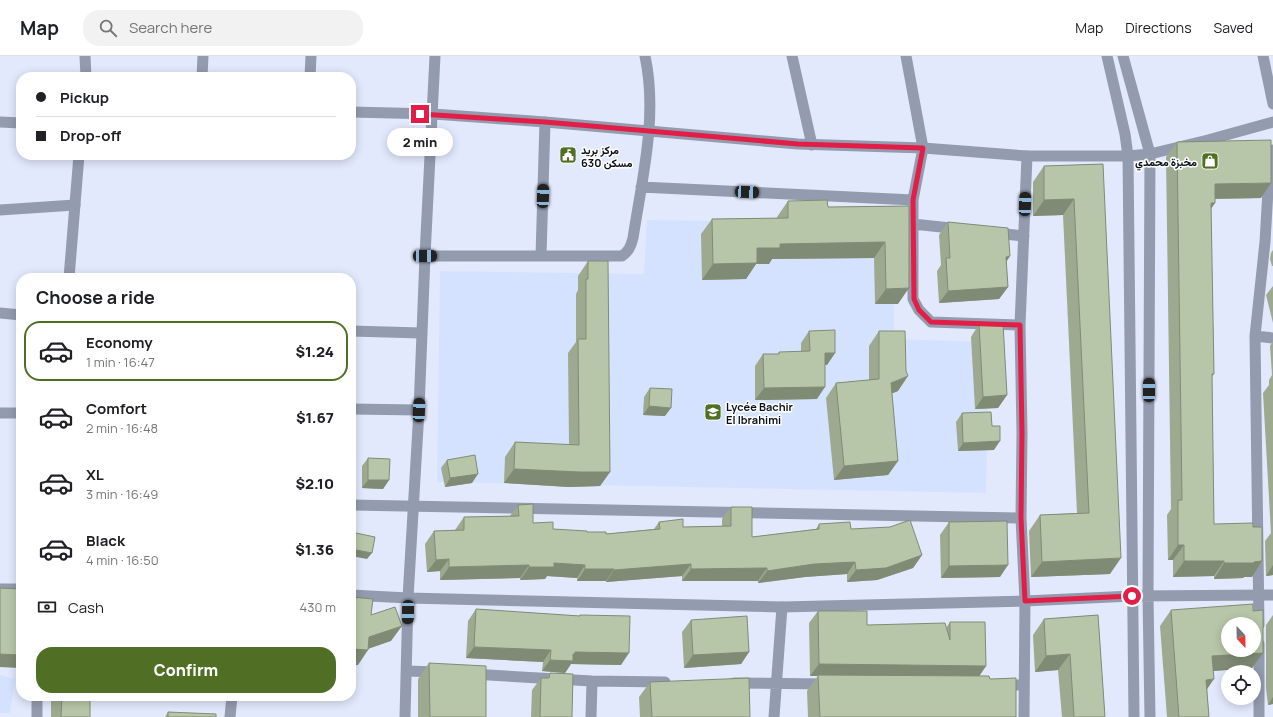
<!DOCTYPE html>
<meta charset="utf-8">
<style>
:root{--surface:#fff;--page:#f2f2f2;--text:#202124;--muted:#757577;--line:#e0e0e0;--accent:#516f24}
body{margin:0;font-family:Manrope,Vazirmatn,sans-serif;background:var(--page);color:var(--text);height:100vh;display:flex;flex-direction:column;font-size:15px;white-space:nowrap}
*{box-sizing:border-box;margin:0}
p{font-size:13px;color:var(--muted)}
.icon{flex:none;width:22px;height:22px;fill:none;stroke:currentColor;stroke-width:2;stroke-linecap:round;stroke-linejoin:round}
.map{position:relative;flex:1;overflow:hidden}
.details{position:absolute;left:16px;top:217px;width:340px;height:428px;display:flex;flex-direction:column;background:var(--surface);border-radius:16px;box-shadow:0 2px 10px #0003}
.details>*{flex:none}
.top-card{position:absolute;left:16px;top:16px;width:340px;height:88px;border-radius:16px;box-shadow:0 2px 10px #0003;display:grid;align-content:center;height:88px;padding:0 20px;background:var(--surface)}
.needle{width:26px;rotate:158deg}
.tools{position:absolute;left:1221px;top:561px;display:grid;gap:8px}
.tools a{display:grid;place-items:center;width:40px;height:40px;border-radius:50%;background:var(--surface);box-shadow:0 2px 10px #0003;font-size:20px}
.end{position:absolute;width:18px;height:18px;margin:-9px;border:5px solid #e11d48;background:#fff;box-shadow:0 0 0 2px #fff}
.from{border-radius:50%}
.bubble{position:absolute;height:28px;border-radius:14px;background:var(--surface);box-shadow:0 2px 10px #0003;font-size:13px;font-weight:800;line-height:28px;text-align:center}
.car{position:absolute;width:12px;height:24px;margin:-12px -6px;border-radius:5px;box-shadow:0 0 3px 1px #0007;background:linear-gradient(#222 24%,#8ab4d8 0 40%,#222 0 76%,#8ab4d8 0 86%,#222 0)}
.top-card b{display:flex;align-items:center;gap:14px;height:38px;font-size:15px}
.top-card b+b{border-top:1px solid var(--line)}
.top-card i{width:10px;height:10px;background:var(--text)}
ul{padding:0;list-style:none}
li{display:flex;align-items:center;gap:12px;height:60px;margin:0 8px 6px;padding:0 12px;border:2px solid transparent;border-radius:16px}
li div{flex:1}
li b{display:block;font-size:15px}
li em{font-style:normal;font-weight:800}
li.current{border-color:var(--accent)}
li>.icon{width:36px;height:36px;stroke-width:1.5}
h2{padding:0 20px;font-size:18px;line-height:48px}
.pay{display:flex;align-items:center;gap:10px;height:44px;padding:0 20px;font-size:15px}
.pay p{margin-inline-start:auto}
.cta{display:flex;gap:8px;margin-top:auto;padding:8px 20px}
.cta a{flex:1;height:46px;border-radius:16px;background:var(--accent);color:#fff;font-size:16px;font-weight:800;line-height:46px;text-align:center}
header{display:flex;align-items:center;gap:24px;box-sizing:border-box;height:56px;padding:0 20px;background:var(--surface);border-bottom:1px solid var(--line)}
header strong{font-size:19px}
nav{display:flex;gap:22px;margin-inline-start:auto;font-size:14px}
.search{width:280px;height:36px;background:var(--page);display:flex;align-items:center;gap:10px;box-sizing:border-box;padding:0 14px;border-radius:16px;color:var(--muted);font-size:15px}
.map>svg:first-child{display:block}
</style>
<header>
<strong>Map</strong>
<div class="search"><svg class="icon" aria-label="search" viewBox="0 0 24 24"><circle cx="10" cy="10" r="6"/><path d="M15 15l6 6"/></svg>Search here</div>
<nav><a>Map</a><a>Directions</a><a>Saved</a></nav>
</header>
<div class="map">
<svg width="1273" height="661" viewBox="0 0 1273 661">
<rect width="100%" height="100%" fill="#e2e9fc"/>
<!-- built -->
<path fill="#d5e2ff" d="M647 164 895 167 894 283 989 286 986 437 437 426 440 215 644 218Z
M0 619 15 623 10 657H0Z"/>
<g fill="none" stroke-linecap="round" stroke-linejoin="round">
<!-- minor -->
<path stroke="#939baf" stroke-width="11" d="M792 0 812 89
M906 0 923 92 913 144V243L919 254 931 266 1020 269
M1263 0 1273 48
M202 21 203 0
M310 21 311 0
M0 66 21 67
M641 131 913 144
M0 154 75 149
M913 168 960 173
M995 177 1024 180
M425 200H622C629 195 631 190 633 182 642 123 658 60 645 0
M541 200 545 66
M0 257 21 259
M351 275 421 277
M1255 280 1273 282
M351 353 419 354
M0 357H21
M351 449 1021 462
M1259 569 1255 280 1265 186 1268 134 1273 94
M407 615 437 616
M471 618 592 625 665 626
M734 627 827 628
M1000 629H1024
M230 661 232 640
M591 661 592 625
M774 661 782 551
M1024 661 1025 545 1021 462 1022 377 1020 269 1027 100
M1259 661V588"/>
<!-- tertiary -->
<path stroke="#939baf" stroke-width="11" d="M85 0 86 21
M1107 0 1125 78 1128 100 1134 661
M1123 0 1150 98 1148 540 1150 661
M351 56 433 58 545 66 798 88 923 92 1027 100H1128L1150 98 1208 84 1273 66
M69 222 79 99
M0 533H21
M351 539 408 542 782 551 1025 545 1132 540 1273 539
M37 661V640
M405 661 408 542 419 354 425 200 435 0"/>
</g>
<!-- wall -->
<path fill="#9daa90" d="M1177 86 1261 142 1215 143V147L1211 152 1214 318 1212 321 1214 468 1253 471 1262 505 1252 521H1244L1243 522 1214 523V520L1173 521V504H1168L1167 459 1171 453 1166 101Z
M1103 108 1110 518 1031 521 1029 475 1040 459 1077 457 1063 159 1033 160V126L1044 110Z
M788 145 828 151 909 150 898 248H875L874 202 772 203 769 208H756L746 223 702 224 701 178 712 163 777 162V161Z
M948 166 1006 206 1008 231 999 243 939 247 937 215 941 209 939 179Z
M1273 194V210H1272L1270 203 1271 197Z
M588 205 610 416 600 430 569 431 504 427 505 401 515 386 569 389 568 297 576 286V238L578 234V220Z
M1273 230V267L1266 239Z
M979 268 1007 339 998 352 975 353 971 281Z
M809 275 835 297 827 309H825L817 343 755 344V310L763 298H778L779 296H801V287Z
M879 275 898 335 892 337 898 405 888 419 834 424 826 342 836 327 869 324V290Z
M1273 285V519L1266 520 1265 485 1271 477 1263 337 1269 329V324L1272 319 1270 290Z
M650 332 665 360 643 359 644 341Z
M962 357 992 370 994 394 958 395 956 366Z
M368 402 389 424 383 433 362 432V410Z
M447 404 472 427 445 431 441 412Z
M518 449 533 467 553 473 606 478 654 473 659 466 683 471 722 470V463L731 451 752 481 816 473 819 468 851 473 922 499 913 512 877 524 847 526V518L805 521 758 527V525H682V520L606 526V525H577V522L547 520 545 523 520 524V522L440 524V515L427 516 425 488 434 475 455 474 464 461 510 460Z
M949 466 1000 521 941 522 940 479Z
M476 553 579 560 580 559 621 609 571 608 565 617 542 615 543 606 466 602 468 565Z
M1171 554 1253 555 1263 597 1252 612 1213 615 1207 633 1209 661H1167L1160 570Z
M818 555 867 569 946 572 950 566 986 610 979 620 990 623 1016 661H808L807 635 818 620H810L809 567Z
M1098 559 1105 661H1062L1058 614 1035 616 1033 579 1044 563Z
M1273 559V648L1268 649 1266 632V569Z
M691 564 749 596 741 608 684 612 682 576Z
M429 607 486 661H418V623Z
M550 617 572 661H531L532 634 541 622H546Z
M650 626 750 661H640L639 641Z
M51 640H90V661H51Z
M168 656 216 661H165Z"/>
<!-- shaded-wall -->
<path fill="#808b76" d="M1271 127 1261 142 1204 143 1215 128Z
M1074 143 1063 159 1033 160 1044 144Z
M1211 147H1215L1205 162Z
M885 186 874 202 772 203 769 208H756L746 223 702 224 713 208 757 192 780 188Z
M1010 200 1002 213 1006 201Z
M1008 231 999 243 939 247 948 235Z
M909 232 898 248H875L886 233Z
M825 297H835L827 309H816Z
M908 320 898 335 881 342 891 327Z
M825 331 817 343 755 344 764 332Z
M1007 339 998 352 975 353 983 341Z
M649 350 671 352 665 360 643 359Z
M1000 385 994 394 958 395 963 387Z
M898 405 888 419 834 424 844 410Z
M514 413 610 416 600 430 569 431 504 427Z
M478 418 472 427 445 431 450 422Z
M368 424H389L383 433 362 432Z
M1178 489H1184L1173 504H1168Z
M351 493 372 497 367 503 351 500Z
M922 499 913 512 877 524 847 526 856 514Z
M1121 502 1110 518 1031 521 1042 506Z
M449 503 440 515 427 516 436 504Z
M1184 505H1224L1214 520 1173 521Z
M1262 505 1252 521H1244L1243 522 1214 523 1224 507Z
M855 506 847 518 805 521 758 527 767 515 814 508Z
M554 507 585 509 577 522 547 520 545 523 520 524 529 511Z
M691 508 682 520 606 526 614 514Z
M529 509 520 522 440 524 449 511Z
M1008 509 1000 521 941 522 949 510Z
M1273 509V519L1266 520Z
M767 512 758 525H682L691 513Z
M585 513H614L606 525H577Z
M402 570 391 585 365 594H368L358 609H351V593L369 581Z
M474 591 551 594 543 606 466 602Z
M575 596 629 597 621 609 571 608 565 617 542 615 550 604Z
M749 596 741 608 684 612 693 599Z
M1263 597 1252 612 1201 616 1212 600Z
M0 598 21 599V609L19 612 0 611Z
M1070 598 1058 614 1035 616 1046 600Z
M819 608 986 610 978 622 818 619V620H810Z
M1214 623 1203 639 1206 624Z
M1273 641V648L1268 649Z"/>
<!-- building -->
<path fill="#b7c6a8" stroke="#808b76" fill-rule="evenodd" d="M1271 84V127L1215 128V147H1211L1214 318H1212L1214 468 1253 467V471H1262V505L1254 506V507H1224V505H1184V489H1178V444H1182L1177 86Z
M1103 108 1121 502 1042 506 1040 459 1089 457 1074 143 1044 144V110Z
M827 144 828 151 909 150V232L886 233 885 186 780 188V192H757V207L713 208 712 163 788 162V145Z
M948 166 1008 172 1010 200 1006 201 1008 231 948 235 946 202H950Z
M588 205H608L610 416H580L514 413 515 386 579 389 578 283H586V223H588Z
M1003 267 1007 339 983 341 979 268Z
M835 274V297H825V331L764 332 763 298H779V296L810 295 809 275Z
M879 275H905L906 315 908 320 891 327 898 405 844 410 836 327 879 323Z
M650 332 672 333 671 352 649 350Z
M991 356 992 370H1000V385L963 387 962 357Z
M475 399 478 418 450 422 447 404Z
M368 402 390 403 389 424H368Z
M533 448V467L553 466V473L587 475V476H606V478L660 473 659 466 683 463V471L731 470V451H752V481L819 473V468L850 466 851 473 890 471 910 464 922 499 886 512 856 514 855 506 814 508 767 515V512L691 513V508L614 514V513H585V509L554 507V511H529V509L449 511V503L436 504 434 475 464 474V461L519 460 518 449Z
M1007 465 1008 509 949 510V466Z
M351 476 375 481 372 497 351 493Z
M0 532 21 533V599L0 598Z
M351 541 373 543 371 559 395 551 402 570 369 581 368 594 351 593Z
M1253 548V555L1263 554V597L1212 600 1214 623 1206 624 1209 661H1179L1171 554ZM1228 568H1254V594H1228Z
M476 553 580 560V559L630 560 629 597 575 596V598H573V605L550 604 551 594 474 591Z
M818 555H867V569L945 567 950 584V566H985L986 610 819 608Z
M1098 559 1105 661H1074L1070 598 1046 600 1044 563Z
M747 560 749 596 693 599 691 564Z
M429 607 486 610V661H430Z
M550 617 573 618 572 661H540L541 622H549Z
M818 619 989 620 990 623 1016 622V661H820Z
M749 622 750 661H652L650 626Z
M62 640H90V661H61Z
M168 656 216 658V661H168Z"/>
<g fill="none" stroke-linecap="round" stroke-linejoin="round">
<!-- route -->
<path stroke="#e11d48" stroke-width="5" d="M420 58 545 66 798 88 923 92 913 144 914 243 919 254 931 266 1020 269 1022 377 1021 462 1025 545 1132 540"/>
</g>
<!-- icons -->
<defs>
<g id="civic-square" transform="scale(0.9)"><rect x="-9" y="-9" width="18" height="18" rx="4" fill="#516f24" stroke="#fff"/><path d="M-.6-6.5H3V-4.5H.6V-3L4-1V1h2V6H-6V1h2V-1L-.6-3ZM-1.2 2.5V6h2.4V2.5Z" fill="#fff"/></g>
<g id="shop-square" transform="scale(0.9)"><rect x="-9" y="-9" width="18" height="18" rx="4" fill="#516f24" stroke="#fff"/><path d="M-5-2.5h2.3a2.7 3.5 0 0 1 5.4 0H5L5.5 6h-11ZM-1.5-2.5h3a1.5 2.3 0 0 0-3 0Z" fill="#fff"/></g>
<g id="school-square" transform="scale(0.9)"><rect x="-9" y="-9" width="18" height="18" rx="4" fill="#516f24" stroke="#fff"/><path d="M0-5L7-2L0 1L-7-2ZM-4 1L0 2.5L4 1V4Q0 6-4 4Z" fill="#fff"/></g>
</defs>
<g fill-rule="evenodd">
<use href="#civic-square" x="568" y="99"/>
<use href="#shop-square" x="1210" y="105"/>
<use href="#school-square" x="713" y="356"/>
</g>
<g text-anchor="middle" dominant-baseline="central" stroke-width="3" stroke-linejoin="round" paint-order="stroke">
<!-- poi labels -->
<g font-size="11" font-weight="bold" fill="#0b0f19" stroke="#fff" text-anchor="start">
<text x="581" y="93">مركز بريد<tspan x="581" dy="13">630 مسكن</tspan></text>
<text x="1197" y="105" text-anchor="end">مخبزة محمدي</text>
<text x="726" y="350">Lycée Bachir<tspan x="726" dy="13">El Ibrahimi</tspan></text>
</g>
</g>
</svg>
<div class="tools">
<a><svg class="needle" viewBox="-14 -14 28 28"><path d="M0-13l5 13h-10z" fill="#e53935"/><path d="M0 13l5-13h-10z" fill="#757577"/></svg></a>
<a><svg class="icon" aria-label="locate" viewBox="0 0 24 24"><circle cx="12" cy="12" r="6"/><path d="M12 2v4M12 18v4M2 12h4M18 12h4"/></svg></a>
</div>
<i class="end from" style="left:1132px;top:540px"></i>
<i class="end" style="left:420px;top:58px"></i>
<div class="bubble" style="left:387px;top:72px;width:66px">2 min</div>
<i class="car" style="left:747px;top:136px;rotate:93deg"></i>
<i class="car" style="left:543px;top:140px;rotate:2deg"></i>
<i class="car" style="left:1025px;top:148px;rotate:2deg"></i>
<i class="car" style="left:425px;top:200px;rotate:90deg"></i>
<i class="car" style="left:1149px;top:334px;rotate:0deg"></i>
<i class="car" style="left:419px;top:354px;rotate:2deg"></i>
<i class="car" style="left:408px;top:556px;rotate:181deg"></i>
<div class="top-card">
<b><i class="from"></i>Pickup</b>
<b><i></i>Drop-off</b>
</div>
<section class="details">
<h2>Choose a ride</h2>
<ul>
<li class="current"><svg class="icon" aria-label="car" viewBox="0 0 24 24"><path d="M5 17H2v-5l4-1 3-4h7l3 4 3 1v5h-3M9 17h6M6 11h13"/><circle cx="7" cy="17" r="2"/><circle cx="17" cy="17" r="2"/></svg><div><b>Economy</b><p>1 min · 16:47</p></div><em>$1.24</em></li>
<li><svg class="icon" aria-label="car" viewBox="0 0 24 24"><path d="M5 17H2v-5l4-1 3-4h7l3 4 3 1v5h-3M9 17h6M6 11h13"/><circle cx="7" cy="17" r="2"/><circle cx="17" cy="17" r="2"/></svg><div><b>Comfort</b><p>2 min · 16:48</p></div><em>$1.67</em></li>
<li><svg class="icon" aria-label="car" viewBox="0 0 24 24"><path d="M5 17H2v-5l4-1 3-4h7l3 4 3 1v5h-3M9 17h6M6 11h13"/><circle cx="7" cy="17" r="2"/><circle cx="17" cy="17" r="2"/></svg><div><b>XL</b><p>3 min · 16:49</p></div><em>$2.10</em></li>
<li><svg class="icon" aria-label="car" viewBox="0 0 24 24"><path d="M5 17H2v-5l4-1 3-4h7l3 4 3 1v5h-3M9 17h6M6 11h13"/><circle cx="7" cy="17" r="2"/><circle cx="17" cy="17" r="2"/></svg><div><b>Black</b><p>4 min · 16:50</p></div><em>$1.36</em></li>
</ul>
<div class="pay"><svg class="icon" aria-label="cash" viewBox="0 0 24 24"><path d="M3 7h18v10H3z"/><circle cx="12" cy="12" r="2"/></svg>Cash<p>430 m</p></div>
<div class="cta"><a>Confirm</a></div>
</section>
</div>
